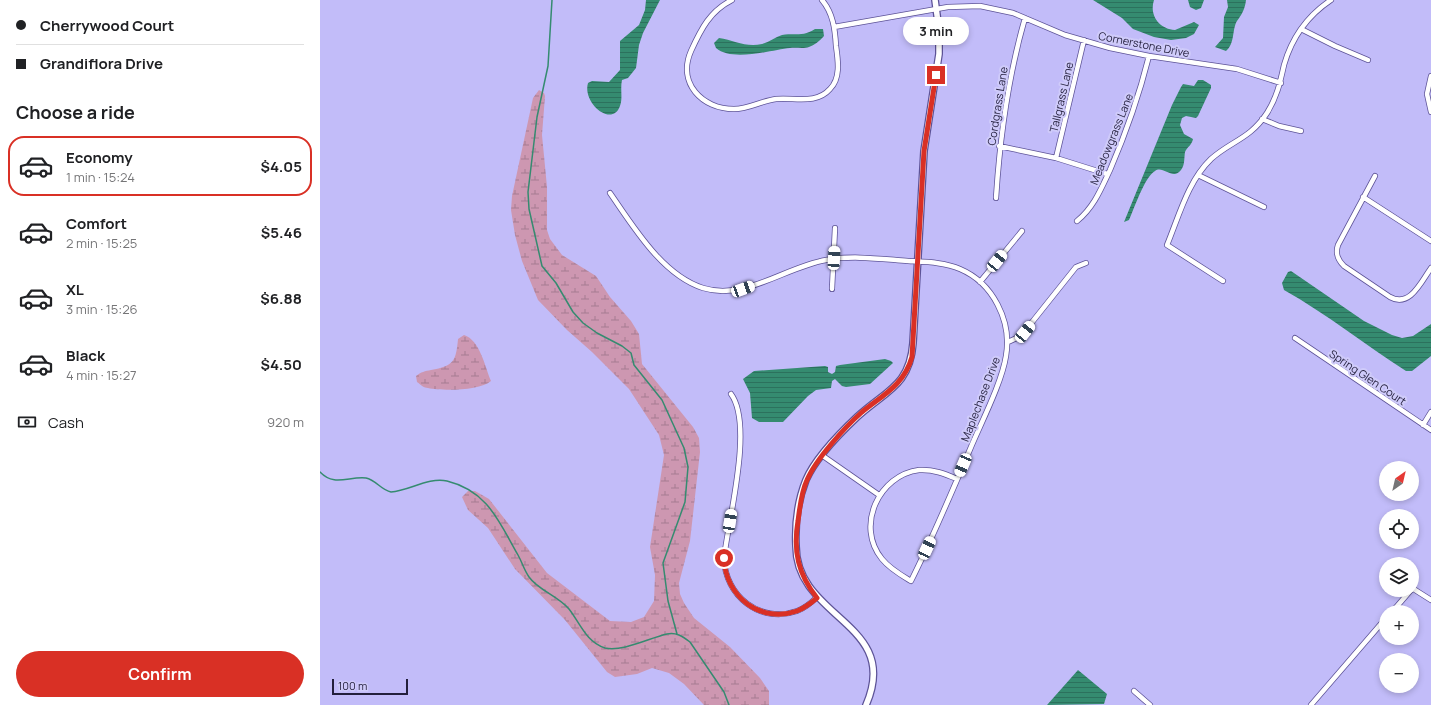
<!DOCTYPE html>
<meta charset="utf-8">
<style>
:root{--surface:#fff;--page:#f2f2f2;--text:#202124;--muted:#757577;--line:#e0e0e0;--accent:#d93025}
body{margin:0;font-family:Manrope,sans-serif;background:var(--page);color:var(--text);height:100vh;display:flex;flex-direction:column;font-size:15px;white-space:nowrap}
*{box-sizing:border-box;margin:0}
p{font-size:13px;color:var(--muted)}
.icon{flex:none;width:22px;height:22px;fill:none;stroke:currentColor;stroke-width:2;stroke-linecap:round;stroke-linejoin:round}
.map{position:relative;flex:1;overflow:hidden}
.drawer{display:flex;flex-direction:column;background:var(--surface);width:320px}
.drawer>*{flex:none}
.banner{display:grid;align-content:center;height:88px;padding:0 16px;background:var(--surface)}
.needle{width:26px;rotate:34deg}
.tools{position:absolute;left:1059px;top:461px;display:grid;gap:8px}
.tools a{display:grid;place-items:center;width:40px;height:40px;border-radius:50%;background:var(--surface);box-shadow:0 2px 6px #0003;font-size:20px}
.scale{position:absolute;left:12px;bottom:10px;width:76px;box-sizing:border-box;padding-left:4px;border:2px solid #231f3c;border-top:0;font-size:11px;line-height:14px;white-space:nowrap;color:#231f3c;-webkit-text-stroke:3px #cfcbfa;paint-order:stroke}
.end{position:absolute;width:18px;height:18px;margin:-9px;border:5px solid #d93025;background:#fff;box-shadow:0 0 0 2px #fff}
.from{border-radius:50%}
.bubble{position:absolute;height:28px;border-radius:14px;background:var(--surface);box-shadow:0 2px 6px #0003;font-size:13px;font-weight:700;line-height:28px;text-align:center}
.car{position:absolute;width:12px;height:24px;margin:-12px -6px;border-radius:5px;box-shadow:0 0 3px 1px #0007;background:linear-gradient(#fff 24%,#345 0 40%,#fff 0 76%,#345 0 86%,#fff 0)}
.banner b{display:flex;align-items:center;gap:14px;height:38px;font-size:15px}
.banner b+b{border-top:1px solid var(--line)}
.banner i{width:10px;height:10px;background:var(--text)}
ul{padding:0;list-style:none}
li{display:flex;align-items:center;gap:12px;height:60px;margin:0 8px 6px;padding:0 8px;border:2px solid transparent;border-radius:16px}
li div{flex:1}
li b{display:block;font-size:15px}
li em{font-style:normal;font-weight:700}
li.selected{border-color:var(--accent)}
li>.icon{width:36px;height:36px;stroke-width:1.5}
h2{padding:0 16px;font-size:18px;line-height:48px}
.pay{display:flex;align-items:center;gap:10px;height:44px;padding:0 16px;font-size:15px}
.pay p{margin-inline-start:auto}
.cta{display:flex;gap:8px;margin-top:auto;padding:8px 16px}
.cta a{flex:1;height:46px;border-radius:24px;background:var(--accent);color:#fff;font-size:16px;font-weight:700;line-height:46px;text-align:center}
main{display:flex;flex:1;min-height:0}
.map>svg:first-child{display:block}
</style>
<main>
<section class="drawer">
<div class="banner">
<b><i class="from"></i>Cherrywood Court</b>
<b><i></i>Grandiflora Drive</b>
</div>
<h2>Choose a ride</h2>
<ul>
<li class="selected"><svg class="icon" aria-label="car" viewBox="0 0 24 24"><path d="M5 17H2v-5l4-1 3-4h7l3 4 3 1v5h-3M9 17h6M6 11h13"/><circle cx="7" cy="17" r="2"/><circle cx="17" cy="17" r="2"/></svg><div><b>Economy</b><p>1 min · 15:24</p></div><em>$4.05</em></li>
<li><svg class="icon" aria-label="car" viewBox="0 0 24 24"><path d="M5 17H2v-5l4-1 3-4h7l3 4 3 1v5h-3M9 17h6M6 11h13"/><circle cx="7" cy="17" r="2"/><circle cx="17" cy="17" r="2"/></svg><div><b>Comfort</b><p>2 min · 15:25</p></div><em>$5.46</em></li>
<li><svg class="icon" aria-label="car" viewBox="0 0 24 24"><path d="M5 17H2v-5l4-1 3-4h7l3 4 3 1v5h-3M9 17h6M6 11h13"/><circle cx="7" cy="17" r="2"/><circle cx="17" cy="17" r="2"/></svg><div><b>XL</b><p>3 min · 15:26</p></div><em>$6.88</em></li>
<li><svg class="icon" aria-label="car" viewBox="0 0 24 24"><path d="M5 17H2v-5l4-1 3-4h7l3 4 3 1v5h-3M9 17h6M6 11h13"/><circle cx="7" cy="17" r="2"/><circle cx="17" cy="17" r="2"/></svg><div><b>Black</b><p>4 min · 15:27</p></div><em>$4.50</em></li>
</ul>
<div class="pay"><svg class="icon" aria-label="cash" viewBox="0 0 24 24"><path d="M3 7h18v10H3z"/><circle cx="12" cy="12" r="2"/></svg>Cash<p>920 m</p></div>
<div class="cta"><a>Confirm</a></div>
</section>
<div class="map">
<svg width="1111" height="705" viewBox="0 0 1111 705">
<defs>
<pattern id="wetland-marsh" width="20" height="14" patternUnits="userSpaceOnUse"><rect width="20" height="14" fill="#cd97b1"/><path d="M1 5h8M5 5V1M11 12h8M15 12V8" fill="none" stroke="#a67b91"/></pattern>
<pattern id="water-rules" width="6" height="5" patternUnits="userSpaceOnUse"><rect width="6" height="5" fill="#358b70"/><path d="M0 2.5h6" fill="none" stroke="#2c715d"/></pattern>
</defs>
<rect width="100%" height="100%" fill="#c2bcf9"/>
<!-- wetland -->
<path fill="url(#wetland-marsh)" d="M219 90 224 93 225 96 222 135 227 187V230L230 239 242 255 276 276 290 297 311 321 319 334 322 364 373 427 379 438 380 452 370 541 359 583 360 594 364 603 374 618 410 647 440 678 449 691V705H384L364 684 349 673 332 668 317 674 295 677 287 672 245 620 195 569 168 528 148 510 142 497 148 491H155L169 499 227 573 290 621 311 622 324 617 334 601 335 575 330 547 344 455 339 435 309 389 272 352 247 330 218 300 202 261 195 235 191 210 192 196 213 98Z
M144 335C160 340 165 367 171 381 160 391 122 391 108 388 104 388 101 385 97 382L96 376C101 372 105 371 111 370 134 366 136 361 138 339Z"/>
<!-- water -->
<path fill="url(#water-rules)" d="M326 0H340L323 33 319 45 316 68 308 78 302 80C300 89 303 98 300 106 292 128 262 103 268 83L272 81 289 82 300 70V41L319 25 325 10Z
M773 0H834C829 15 839 29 855 30L874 22 879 25 874 34 866 38 851 40 834 37 813 29 802 18Z
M868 0H884L881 8 876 10 870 7Z
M907 0H926C925 9 922 14 917 21 912 29 915 44 906 51L895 47 903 38 904 17 908 7Z
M495 29H503L504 36C500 41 494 45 489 47 483 49 476 47 470 48 451 50 412 62 396 48L394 43 399 38C414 40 426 48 442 44 450 42 455 37 462 35 475 33 483 37 495 29Z
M878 80H883L891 85V88L878 116 876 118 866 116 862 118 860 125 864 134 873 139C872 145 867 147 865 152 864 158 865 165 861 170 853 181 843 165 835 171 824 178 815 207 809 220L804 222 852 105 861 87 863 84 874 86Z
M971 271 1044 321 1072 335 1082 338 1093 336 1111 324V356L1092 371H1086C1045 345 1007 314 964 290L962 283 968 272Z
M565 359 571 361 573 363 550 384 526 387 522 386 515 379 512 381 511 388 496 390 488 396 463 422H439L432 418 430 393 423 379 434 371 505 366 508 367V372L512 374 515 372 516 366 520 365Z
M758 670 787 694 784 704 727 705Z"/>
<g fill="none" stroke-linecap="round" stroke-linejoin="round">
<!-- stream -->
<path stroke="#358b70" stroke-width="1.5" d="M232 0 228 66 217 117 208 192 209 209 222 266 236 283 253 312 263 323 277 333 302 346 311 353 314 365 342 400 364 448 368 467 365 502 343 563 348 601 357 634
M0 472C14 487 29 476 46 478 56 480 61 490 71 492 89 491 108 477 127 481 168 491 179 522 198 555 202 562 204 570 209 577 218 590 238 596 249 609 260 623 266 642 285 648 303 652 329 638 347 634 356 632 362 636 370 642L404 692 409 705"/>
<!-- minor casing -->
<g stroke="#5d5397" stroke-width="6">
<path id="minor" d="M412 0C390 11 381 29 371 51 357 83 382 109 414 109 429 109 441 101 456 99 474 97 496 105 510 89 521 78 518 60 516 46 515 29 513 13 502 0
M514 27 628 7 660 6 693 13 745 35 790 48 829 56 917 69 961 83
M981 29 1015 46 1048 60
M1111 76 1107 94 1111 112
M942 119 959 126 981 131
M679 146 736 158 787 174
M736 158 764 40
M878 175 944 207
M1055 176 1018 245C1015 254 1018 260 1024 266L1070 297C1090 308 1101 282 1111 268
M290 193C313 226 342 275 383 288 425 301 465 267 506 260 533 255 561 259 588 261 606 262 624 262 640 269 673 283 692 321 686 356 682 382 662 421 651 447 632 492 613 537 591 581 581 575 570 569 562 559 535 526 559 475 599 470 613 469 625 474 637 479
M1043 197 1111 241
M676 198C680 136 688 77 705 18
M757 221C774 207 781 189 790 170 806 133 819 96 829 56
M903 281 847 245C859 216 868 181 891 159 911 141 930 139 947 113 957 97 960 83 964 65 972 37 987 16 1011 0
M660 282 702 231
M512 289 515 228
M975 338 1111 430
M688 342 701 336 756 267 766 263
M411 394C434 425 408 521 404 558 405 596 440 624 477 611 485 608 491 603 497 597
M1103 425 1111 412
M503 456 559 495
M1092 588 1111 600
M1072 612 1091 590
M814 691 830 705
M991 705 1066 618"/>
</g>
<!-- tertiary casing -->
<g stroke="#5d5397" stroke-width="8">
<path id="tertiary" d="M546 705C582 623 476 619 476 546 475 525 478 500 486 480 495 459 520 433 537 417 565 391 590 386 593 343L604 151 619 54V30L615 0"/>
</g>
<!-- minor -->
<use href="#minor" stroke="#fff" stroke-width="4.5"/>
<!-- tertiary -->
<use href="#tertiary" stroke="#fff" stroke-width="5.5"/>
</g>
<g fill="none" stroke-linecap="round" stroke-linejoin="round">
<!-- route -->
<path stroke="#d93025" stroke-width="5" d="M404 558C405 596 440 624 477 611 485 608 491 603 497 598 478 574 473 551 478 521 480 507 481 493 487 480 496 459 525 427 542 412 563 395 584 385 592 357L604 151 616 75"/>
</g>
<g text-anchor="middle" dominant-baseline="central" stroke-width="4" stroke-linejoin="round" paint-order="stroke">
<!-- street labels -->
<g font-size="11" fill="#231f3c" stroke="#cfcbfa">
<text transform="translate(824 44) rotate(11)">Cornerstone Drive</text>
<text transform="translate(741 97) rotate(-77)">Tallgrass Lane</text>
<text transform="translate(677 106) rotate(-81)">Cordgrass Lane</text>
<text transform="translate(791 139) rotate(-68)">Meadowgrass Lane</text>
<text transform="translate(1048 377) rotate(34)">Spring Glen Court</text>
<text transform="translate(660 399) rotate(-69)">Maplechase Drive</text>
</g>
</g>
</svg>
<div class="tools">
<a><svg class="needle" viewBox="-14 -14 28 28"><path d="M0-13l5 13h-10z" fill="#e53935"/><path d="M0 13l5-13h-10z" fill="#757577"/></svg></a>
<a><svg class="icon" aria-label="locate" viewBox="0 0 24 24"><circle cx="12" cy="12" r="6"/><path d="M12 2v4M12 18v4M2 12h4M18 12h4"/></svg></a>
<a><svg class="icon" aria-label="layers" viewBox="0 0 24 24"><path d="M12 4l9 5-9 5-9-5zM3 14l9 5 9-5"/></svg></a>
<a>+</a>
<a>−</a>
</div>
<div class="scale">100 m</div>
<i class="end from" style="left:404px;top:558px"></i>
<i class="end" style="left:616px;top:75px"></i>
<div class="bubble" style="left:583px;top:17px;width:66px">3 min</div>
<i class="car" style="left:514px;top:258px;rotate:3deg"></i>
<i class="car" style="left:677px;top:261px;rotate:39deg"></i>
<i class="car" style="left:423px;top:289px;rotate:70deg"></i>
<i class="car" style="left:705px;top:332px;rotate:39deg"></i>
<i class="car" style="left:643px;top:465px;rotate:203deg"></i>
<i class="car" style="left:410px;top:521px;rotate:9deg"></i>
<i class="car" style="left:607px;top:548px;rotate:25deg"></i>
</div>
</main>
